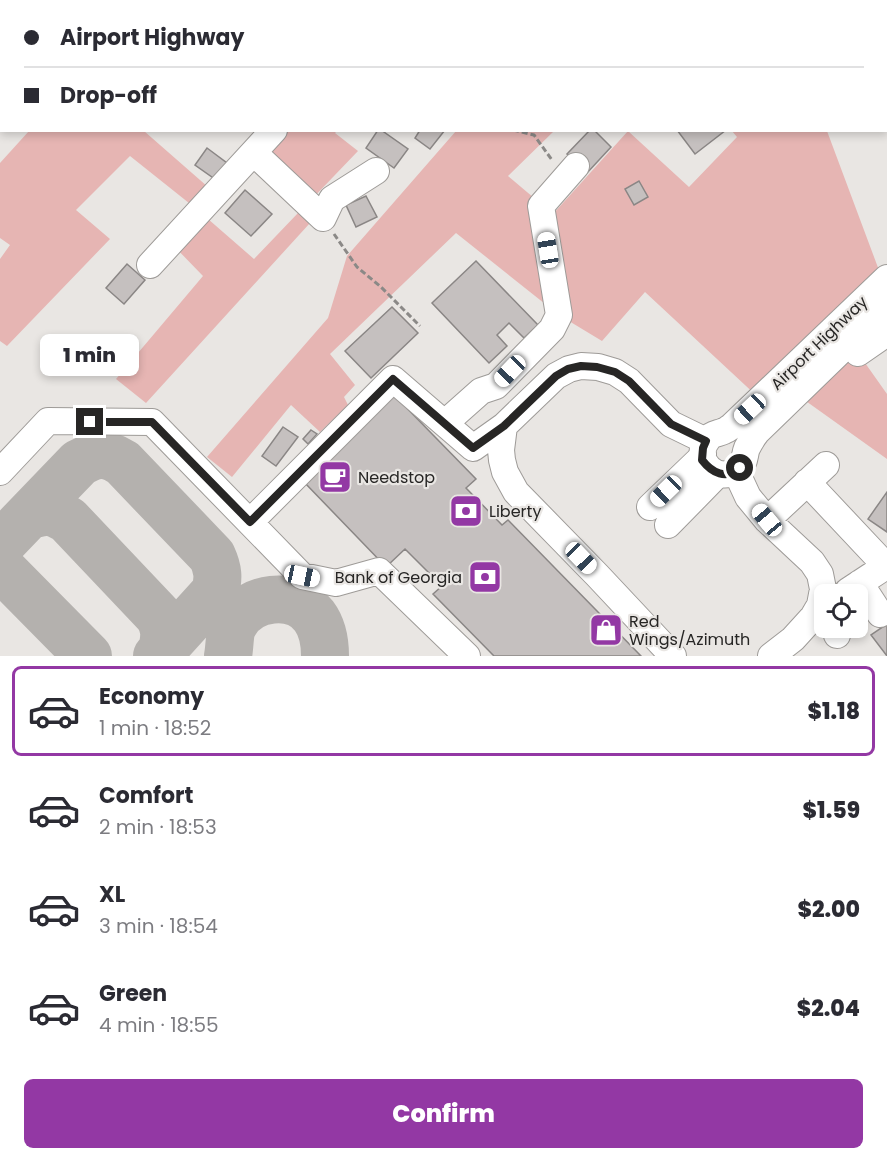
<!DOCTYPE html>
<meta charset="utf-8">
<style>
:root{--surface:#fff;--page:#f2f2f3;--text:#2b2b33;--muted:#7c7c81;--line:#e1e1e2;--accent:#9338a4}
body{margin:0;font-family:Poppins,sans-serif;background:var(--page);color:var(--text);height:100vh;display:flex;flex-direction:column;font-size:22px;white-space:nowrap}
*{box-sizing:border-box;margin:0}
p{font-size:20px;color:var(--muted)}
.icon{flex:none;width:33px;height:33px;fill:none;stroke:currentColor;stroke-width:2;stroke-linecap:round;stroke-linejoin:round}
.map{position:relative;height:656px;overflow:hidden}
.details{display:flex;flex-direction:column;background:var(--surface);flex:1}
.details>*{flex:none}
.guide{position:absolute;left:0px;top:0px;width:888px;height:132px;box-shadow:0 3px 9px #0003;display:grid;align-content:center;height:132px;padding:0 24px;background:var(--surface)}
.controls{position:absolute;left:814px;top:584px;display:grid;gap:12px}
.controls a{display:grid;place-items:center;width:54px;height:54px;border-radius:9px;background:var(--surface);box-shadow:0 3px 9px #0003;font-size:30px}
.end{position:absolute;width:27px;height:27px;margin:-14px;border:8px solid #272625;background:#fff;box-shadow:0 0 0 3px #fff}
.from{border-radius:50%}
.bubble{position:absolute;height:42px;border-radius:9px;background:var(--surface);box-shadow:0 3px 9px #0003;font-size:20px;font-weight:800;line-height:42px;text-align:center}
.car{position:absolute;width:18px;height:36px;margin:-18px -9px;border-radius:8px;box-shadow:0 0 4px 2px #0007;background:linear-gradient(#fff 24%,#345 0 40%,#fff 0 76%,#345 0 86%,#fff 0)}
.guide b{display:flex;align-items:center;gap:21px;height:57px;font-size:22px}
.guide b+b{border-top:2px solid var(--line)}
.guide i{width:15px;height:15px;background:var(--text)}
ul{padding:10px 0 0;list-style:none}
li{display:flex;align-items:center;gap:18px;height:90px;margin:0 12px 9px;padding:0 12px;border:3px solid transparent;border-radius:9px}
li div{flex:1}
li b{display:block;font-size:22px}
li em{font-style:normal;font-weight:800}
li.current{border-color:var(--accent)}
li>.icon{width:54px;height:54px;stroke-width:1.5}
.action{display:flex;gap:12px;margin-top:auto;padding:12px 24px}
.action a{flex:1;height:69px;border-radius:9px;background:var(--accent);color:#fff;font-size:24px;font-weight:800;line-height:69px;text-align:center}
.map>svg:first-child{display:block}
</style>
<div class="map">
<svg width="887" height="656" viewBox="0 0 887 656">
<rect width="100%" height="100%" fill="#e9e6e3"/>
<!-- green -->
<path fill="#e6b5b3" d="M630 0H887V100L886 2 629 1Z
M274 130 337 131 335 133 358 151 310 201 254 153Z
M29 131H144L216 194 200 212 254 259 298 213 310 223 146 403 116 379 203 276 171 243 199 211 130 156 76 210 110 239 7 346 0 341V259L10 245 0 238V163Z
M456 131H554L508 176 553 214 628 131 689 187 737 137 732 131H827L883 281 760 399 645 292 602 341 559 315 456 233 330 354 355 385 344 397 348 405 320 432 291 405 232 477 207 457 328 318 347 256Z
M858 353 887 394V459L796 394Z"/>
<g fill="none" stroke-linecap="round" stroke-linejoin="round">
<!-- taxiway -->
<path stroke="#b4b1ae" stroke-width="48" d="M28 516C46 510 52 510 68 520L158 615C166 628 165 636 162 651
M0 545 79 463C97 453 105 452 123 463L212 556C218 569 219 578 215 592L157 656
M0 570 5 572 88 656
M228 656C230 646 229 632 234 624 249 596 294 590 314 616 323 628 325 642 325 656"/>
</g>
<!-- building -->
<path fill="#c5c0bf" stroke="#8a8685" stroke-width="1.5" d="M216 0H241L243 2H215Z
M378 130H381L408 149 394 168 366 148Z
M420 130H445L430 149 415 138Z
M590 130H594L611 147 587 173 567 154Z
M677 130H726L695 154Z
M207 148 231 166 219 182 195 165Z
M639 181 648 197 634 205 625 189Z
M245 190 272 214 251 236 225 213Z
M366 196 377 217 356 227 346 205Z
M476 261 538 325 524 338 509 323 497 335 507 346 489 363 432 303Z
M127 264 145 280 124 304 106 288Z
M392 307 418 333 371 378 345 351Z
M394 395 476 479 466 488 502 525 508 520 641 656H494L433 594 442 586 405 549 386 567 304 482Z
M283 427 298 437 276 466 262 456Z
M311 430 317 434 308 444 303 439Z
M887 492V532L868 519Z
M887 624V656L871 635Z"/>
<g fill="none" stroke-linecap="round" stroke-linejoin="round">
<!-- minor casing -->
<g stroke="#9e9b98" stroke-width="28">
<path id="minor" d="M285 0 288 2
M254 153 323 218 332 199 376 171
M150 265 274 130
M887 278 732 426C729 428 727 430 724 431 718 434 712 433 708 439 690 461 720 486 739 469 746 462 744 455 747 448 750 442 753 437 757 432L887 306
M858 353 887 333
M445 423 481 391 496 386 552 329 559 315 541 206 576 166
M736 471 748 497 767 520 812 562 820 574 823 589 820 605 813 617 793 639 771 656
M0 472 48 421 152 422 302 576 336 583 379 571 467 656
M807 482 886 566
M650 507 699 460 703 454
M767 520 826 465
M250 522 393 379 473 448 504 426
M668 525 715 477 721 474
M860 583 880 614
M848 594V591L886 566 887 568
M837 635 839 627
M673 656 597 575 516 492 505 472 502 460 501 450 504 426 556 376 569 369 581 366 598 367 615 372 629 381 671 424 706 441"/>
</g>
<!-- path -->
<path stroke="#8b8987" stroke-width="3" stroke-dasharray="6 3" stroke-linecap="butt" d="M513 130 534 135 552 160
M334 234 357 267 381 287 420 326"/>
<!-- minor -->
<use href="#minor" stroke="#fff" stroke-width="26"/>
</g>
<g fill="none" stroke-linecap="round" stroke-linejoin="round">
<!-- route -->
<path stroke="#272625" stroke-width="8" d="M90 422H152L250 522 393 379 473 448 504 426 556 376 568 369 581 366 597 367 615 372 629 381 671 424 706 441 703 448 702 460C712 473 726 480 740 468"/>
</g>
<!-- icons -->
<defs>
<g id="cafe-square" transform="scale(1.725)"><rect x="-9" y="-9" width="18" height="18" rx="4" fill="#9338a4" stroke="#e9e6e3"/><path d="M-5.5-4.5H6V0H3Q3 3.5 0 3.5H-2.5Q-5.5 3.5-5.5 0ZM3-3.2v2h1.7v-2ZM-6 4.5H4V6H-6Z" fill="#fff"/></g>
<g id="bank-square" transform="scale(1.725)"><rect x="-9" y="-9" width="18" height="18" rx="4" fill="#9338a4" stroke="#e9e6e3"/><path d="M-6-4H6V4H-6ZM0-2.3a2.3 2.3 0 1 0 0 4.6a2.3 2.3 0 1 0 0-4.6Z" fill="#fff"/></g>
<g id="shop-square" transform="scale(1.725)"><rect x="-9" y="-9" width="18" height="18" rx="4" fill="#9338a4" stroke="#e9e6e3"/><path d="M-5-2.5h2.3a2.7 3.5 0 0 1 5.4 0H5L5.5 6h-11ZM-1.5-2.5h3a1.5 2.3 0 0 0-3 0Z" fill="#fff"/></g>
</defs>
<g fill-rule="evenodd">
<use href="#cafe-square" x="335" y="477"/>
<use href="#bank-square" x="466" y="511"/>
<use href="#bank-square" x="485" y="577"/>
<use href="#shop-square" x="606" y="630"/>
</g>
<g text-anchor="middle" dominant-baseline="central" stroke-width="4.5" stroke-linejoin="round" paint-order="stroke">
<!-- street labels -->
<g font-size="16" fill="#272625" stroke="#e9e6e3">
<text transform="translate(819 343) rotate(-44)">Airport Highway</text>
</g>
<!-- poi labels -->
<g font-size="16" fill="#272625" stroke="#e9e6e3" text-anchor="start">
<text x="358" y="477">Needstop</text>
<text x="489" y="511">Liberty</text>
<text x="462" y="577" text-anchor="end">Bank of Georgia</text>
<text x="629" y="621">Red<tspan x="629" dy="18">Wings/Azimuth</tspan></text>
</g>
</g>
</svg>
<div class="controls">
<a><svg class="icon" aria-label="locate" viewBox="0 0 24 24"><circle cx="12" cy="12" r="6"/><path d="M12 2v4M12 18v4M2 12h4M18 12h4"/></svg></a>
</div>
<i class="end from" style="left:740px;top:468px"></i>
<i class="end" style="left:90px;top:422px"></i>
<div class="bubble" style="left:40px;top:334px;width:99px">1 min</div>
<i class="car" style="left:548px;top:250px;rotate:351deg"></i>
<i class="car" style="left:510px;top:371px;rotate:224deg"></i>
<i class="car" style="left:750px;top:409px;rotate:227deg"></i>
<i class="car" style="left:666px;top:491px;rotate:226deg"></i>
<i class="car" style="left:767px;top:520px;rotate:320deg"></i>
<i class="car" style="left:581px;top:558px;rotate:136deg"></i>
<i class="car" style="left:302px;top:576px;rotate:102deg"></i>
<div class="guide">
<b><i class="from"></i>Airport Highway</b>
<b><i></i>Drop-off</b>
</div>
</div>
<section class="details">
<ul>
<li class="current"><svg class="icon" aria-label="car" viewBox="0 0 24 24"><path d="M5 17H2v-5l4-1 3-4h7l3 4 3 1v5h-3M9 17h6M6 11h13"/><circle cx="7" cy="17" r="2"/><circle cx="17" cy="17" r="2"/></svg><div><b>Economy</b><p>1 min · 18:52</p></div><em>$1.18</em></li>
<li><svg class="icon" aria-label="car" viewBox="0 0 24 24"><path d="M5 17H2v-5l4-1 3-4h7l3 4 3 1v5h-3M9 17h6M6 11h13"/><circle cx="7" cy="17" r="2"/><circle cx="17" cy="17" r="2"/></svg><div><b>Comfort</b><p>2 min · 18:53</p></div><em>$1.59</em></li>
<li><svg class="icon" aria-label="car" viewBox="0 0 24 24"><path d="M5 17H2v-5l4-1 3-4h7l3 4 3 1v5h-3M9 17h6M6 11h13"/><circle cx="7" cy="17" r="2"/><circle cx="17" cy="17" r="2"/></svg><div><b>XL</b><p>3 min · 18:54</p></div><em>$2.00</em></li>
<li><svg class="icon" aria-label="car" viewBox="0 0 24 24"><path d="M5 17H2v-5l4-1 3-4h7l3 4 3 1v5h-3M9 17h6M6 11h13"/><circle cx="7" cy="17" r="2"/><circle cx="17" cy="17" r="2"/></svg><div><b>Green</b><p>4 min · 18:55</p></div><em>$2.04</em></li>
</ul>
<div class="action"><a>Confirm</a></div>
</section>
